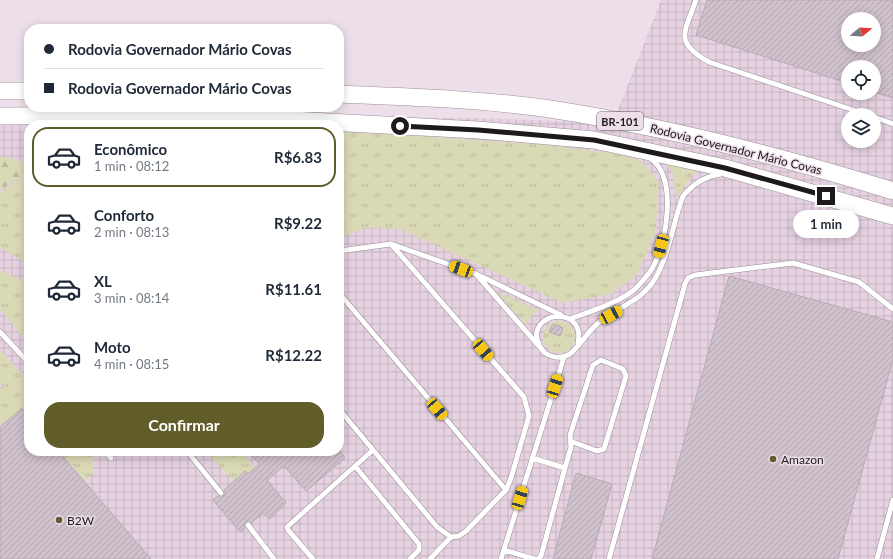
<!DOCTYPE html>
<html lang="pt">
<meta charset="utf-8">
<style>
:root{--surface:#fff;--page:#f6f6f7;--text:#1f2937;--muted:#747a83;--line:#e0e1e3;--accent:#605d2a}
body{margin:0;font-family:Lato,sans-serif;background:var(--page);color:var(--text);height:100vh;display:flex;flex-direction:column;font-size:15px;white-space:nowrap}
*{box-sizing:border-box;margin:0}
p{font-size:13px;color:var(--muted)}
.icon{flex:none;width:22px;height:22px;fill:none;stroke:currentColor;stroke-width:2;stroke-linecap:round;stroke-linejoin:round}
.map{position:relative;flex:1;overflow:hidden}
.panel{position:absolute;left:24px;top:120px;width:320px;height:336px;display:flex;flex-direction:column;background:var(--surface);border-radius:16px;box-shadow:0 2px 10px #0003}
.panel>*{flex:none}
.top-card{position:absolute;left:24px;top:24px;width:320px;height:88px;border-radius:16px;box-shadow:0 2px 10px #0003;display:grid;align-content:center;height:88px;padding:0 20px;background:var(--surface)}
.needle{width:26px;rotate:72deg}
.buttons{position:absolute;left:841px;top:12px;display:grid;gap:8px}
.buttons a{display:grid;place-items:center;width:40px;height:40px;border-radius:50%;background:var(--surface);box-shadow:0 2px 10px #0003;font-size:20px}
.end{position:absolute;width:18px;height:18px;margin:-9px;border:5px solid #1d191c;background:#fff;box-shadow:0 0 0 2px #fff}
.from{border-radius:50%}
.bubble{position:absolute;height:28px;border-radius:14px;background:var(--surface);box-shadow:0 2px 10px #0003;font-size:13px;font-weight:700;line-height:28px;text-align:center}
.car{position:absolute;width:12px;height:24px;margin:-12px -6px;border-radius:5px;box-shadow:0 0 3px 1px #0007;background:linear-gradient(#f5c518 24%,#345 0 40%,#f5c518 0 76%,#345 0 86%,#f5c518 0)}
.top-card b{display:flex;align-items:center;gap:14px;height:38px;font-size:15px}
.top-card b+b{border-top:1px solid var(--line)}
.top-card i{width:10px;height:10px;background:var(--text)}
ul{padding:7px 0 0;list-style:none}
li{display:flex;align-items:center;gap:12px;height:60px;margin:0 8px 6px;padding:0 12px;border:2px solid transparent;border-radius:16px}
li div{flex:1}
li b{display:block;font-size:15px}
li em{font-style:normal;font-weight:700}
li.active{border-color:var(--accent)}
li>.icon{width:36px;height:36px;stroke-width:1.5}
.button{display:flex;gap:8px;margin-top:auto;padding:8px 20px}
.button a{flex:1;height:46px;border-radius:16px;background:var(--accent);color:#fff;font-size:16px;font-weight:700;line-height:46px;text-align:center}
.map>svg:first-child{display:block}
</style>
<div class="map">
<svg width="893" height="559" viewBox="0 0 893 559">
<defs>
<pattern id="industrial-grid" width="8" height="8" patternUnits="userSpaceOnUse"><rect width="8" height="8" fill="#e7d2e2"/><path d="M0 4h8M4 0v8" fill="none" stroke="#c6b4c1"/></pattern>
<pattern id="grass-tufts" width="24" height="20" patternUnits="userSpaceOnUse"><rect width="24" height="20" fill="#dad9b5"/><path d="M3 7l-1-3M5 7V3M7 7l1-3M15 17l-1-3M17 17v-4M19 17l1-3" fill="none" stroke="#bbba9b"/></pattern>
<pattern id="forest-firs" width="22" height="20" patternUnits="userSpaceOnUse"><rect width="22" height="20" fill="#dad9b5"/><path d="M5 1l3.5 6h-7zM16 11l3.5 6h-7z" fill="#bbba9b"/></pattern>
<pattern id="building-hatch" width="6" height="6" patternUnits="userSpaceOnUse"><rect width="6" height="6" fill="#d0c2cc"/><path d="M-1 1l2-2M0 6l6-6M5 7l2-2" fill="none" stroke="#b2a6af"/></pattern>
</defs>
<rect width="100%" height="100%" fill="#eddfea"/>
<!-- industrial -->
<path fill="url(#industrial-grid)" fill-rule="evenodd" d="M661 0H893V559H0V116L133 115 478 118 613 123ZM848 19H874V45H848ZM848 67H874V93H848ZM848 115H874V141H848ZM29 125H339V451H29Z"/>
<!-- grass -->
<path fill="url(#grass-tufts)" d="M339 132 420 136 548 145 618 154 636 158 648 167 659 183 655 235 636 276 610 294 563 303 400 229 365 228 339 238Z
M661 158 704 169 693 174 676 199 673 173Z
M29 171V265L0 247V193Z
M0 270 29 284V338L22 336 0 309Z
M497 292 539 310 532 314 526 325Z
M543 337a16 16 0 1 1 32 0a16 16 0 1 1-32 0Z
M0 350 29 381V404L2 425 0 423V390L3 387 0 383Z
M58 451H90L93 458V473L84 481Z
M205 451H241L255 468 248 474 245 471 234 481Z"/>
<!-- forest -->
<path fill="url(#forest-firs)" d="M0 156 29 163V170L0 191Z"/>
<!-- building -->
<path fill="url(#building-hatch)" stroke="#b7aab4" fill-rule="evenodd" d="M707 0H893V98L874 92V67H848V83L696 35ZM848 19H874V45H848Z
M729 276 893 322V359L838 559H652Z
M553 324 563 328 560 336 549 332Z
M22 408 29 417V451H58L151 559H0V427Z
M248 451H340L345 458 306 491 284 466 267 480 286 503 270 519 263 513 251 523 246 522 244 525 245 528 240 532 213 500 218 496H224V490L245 471 248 474 259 464Z
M576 473 612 484 591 559H553Z"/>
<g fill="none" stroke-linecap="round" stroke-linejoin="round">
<!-- service casing -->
<g stroke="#9b8e97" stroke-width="6">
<path id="service" d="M696 0C685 32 673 42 709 62L868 115
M874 117 893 124
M339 251 391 244 476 274 561 315
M476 274 545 353C553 358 560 359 568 355 576 351 587 333 595 326 614 307 642 303 656 277 670 252 673 222 683 196 693 184 705 176 721 174
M339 293 506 490
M570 319C591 311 616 304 634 290 640 284 649 274 653 267 667 242 678 177 650 158
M0 332 29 363
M539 345C524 312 586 303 578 343
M339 409 437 527 451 537 459 536 466 531 506 490 511 478 529 416 524 397 391 244
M105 451 111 458
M187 451 221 493
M532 458 565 468 571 447 570 435 593 365 601 360 623 369 626 376 604 449 597 451 570 441
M355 466 419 544V550L410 559
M248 525 274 559
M504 550 534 559H538L541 556 565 468
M313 559 288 530 287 527 373 450
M430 559 451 537
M501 559 564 357
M609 559 685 284 688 278 695 275 793 263 859 282 893 309
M877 559 893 500"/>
</g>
<!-- trunk casing -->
<g stroke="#9b8e97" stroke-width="18">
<path id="trunk" d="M0 91H29
M339 94C409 97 480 99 550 109 666 127 781 156 893 191
M0 116 197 115 478 130 594 140 725 168 893 216"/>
</g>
<!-- service -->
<use href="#service" stroke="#fff" stroke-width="5"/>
<!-- trunk -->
<use href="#trunk" stroke="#fff" stroke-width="17"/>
</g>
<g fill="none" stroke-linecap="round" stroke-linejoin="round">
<!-- route -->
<path stroke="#1d191c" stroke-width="5" d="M400 126 478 130 594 140 725 168 826 196"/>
</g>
<!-- markers -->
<g fill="#605d2a" stroke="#eddfea" stroke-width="1.5">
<circle cx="773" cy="459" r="4"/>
<circle cx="59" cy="520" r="4"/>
</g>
<g text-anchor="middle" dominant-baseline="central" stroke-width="3" stroke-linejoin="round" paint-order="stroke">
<!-- shield labels -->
<rect fill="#eddfea" stroke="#5b545a" stroke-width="1" x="597" y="112" width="46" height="18" rx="3"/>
<g font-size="11" font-weight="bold" fill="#1d191c">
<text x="620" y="121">BR-101</text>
</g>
<!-- street labels -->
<g font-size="12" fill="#1d191c" stroke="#eddfea">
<text transform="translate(736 149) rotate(14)">Rodovia Governador Mário Covas</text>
</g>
<!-- poi labels -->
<g font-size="12" fill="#1d191c" stroke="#eddfea" text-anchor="start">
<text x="781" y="459">Amazon</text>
<text x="67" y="520">B2W</text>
</g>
</g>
</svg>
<div class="buttons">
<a><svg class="needle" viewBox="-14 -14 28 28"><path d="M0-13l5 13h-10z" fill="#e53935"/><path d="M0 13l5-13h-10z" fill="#747a83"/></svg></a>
<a><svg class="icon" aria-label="locate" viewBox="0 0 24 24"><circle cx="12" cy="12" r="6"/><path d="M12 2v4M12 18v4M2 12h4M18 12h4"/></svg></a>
<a><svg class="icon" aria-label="layers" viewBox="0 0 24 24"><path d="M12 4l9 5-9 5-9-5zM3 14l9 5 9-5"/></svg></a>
</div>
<i class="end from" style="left:400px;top:126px"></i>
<i class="end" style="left:826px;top:196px"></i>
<div class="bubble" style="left:793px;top:210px;width:66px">1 min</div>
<i class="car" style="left:661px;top:246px;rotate:195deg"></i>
<i class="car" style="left:461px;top:269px;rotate:290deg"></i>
<i class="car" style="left:611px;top:315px;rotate:62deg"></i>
<i class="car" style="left:483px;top:350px;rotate:139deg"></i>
<i class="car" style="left:555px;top:386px;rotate:17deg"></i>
<i class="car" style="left:437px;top:409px;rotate:140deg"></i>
<i class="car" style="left:520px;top:498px;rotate:17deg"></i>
<div class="top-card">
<b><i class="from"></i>Rodovia Governador Mário Covas</b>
<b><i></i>Rodovia Governador Mário Covas</b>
</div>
<section class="panel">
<ul>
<li class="active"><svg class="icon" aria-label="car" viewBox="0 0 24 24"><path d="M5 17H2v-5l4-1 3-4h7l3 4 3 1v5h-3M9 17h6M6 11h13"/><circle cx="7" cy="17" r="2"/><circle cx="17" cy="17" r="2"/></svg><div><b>Econômico</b><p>1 min · 08:12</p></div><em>R$6.83</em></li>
<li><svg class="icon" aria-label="car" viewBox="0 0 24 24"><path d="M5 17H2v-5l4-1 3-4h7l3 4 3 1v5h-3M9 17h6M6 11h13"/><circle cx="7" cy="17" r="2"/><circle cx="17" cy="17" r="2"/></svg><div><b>Conforto</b><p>2 min · 08:13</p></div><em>R$9.22</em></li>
<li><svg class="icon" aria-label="car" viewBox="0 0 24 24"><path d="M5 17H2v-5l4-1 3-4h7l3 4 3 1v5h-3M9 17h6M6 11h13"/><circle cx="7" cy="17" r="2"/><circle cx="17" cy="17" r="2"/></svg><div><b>XL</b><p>3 min · 08:14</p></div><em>R$11.61</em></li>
<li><svg class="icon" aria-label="car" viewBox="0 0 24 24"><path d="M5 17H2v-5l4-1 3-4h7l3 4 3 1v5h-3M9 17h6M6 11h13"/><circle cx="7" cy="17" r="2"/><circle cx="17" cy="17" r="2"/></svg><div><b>Moto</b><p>4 min · 08:15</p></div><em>R$12.22</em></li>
</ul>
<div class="button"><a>Confirmar</a></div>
</section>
</div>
